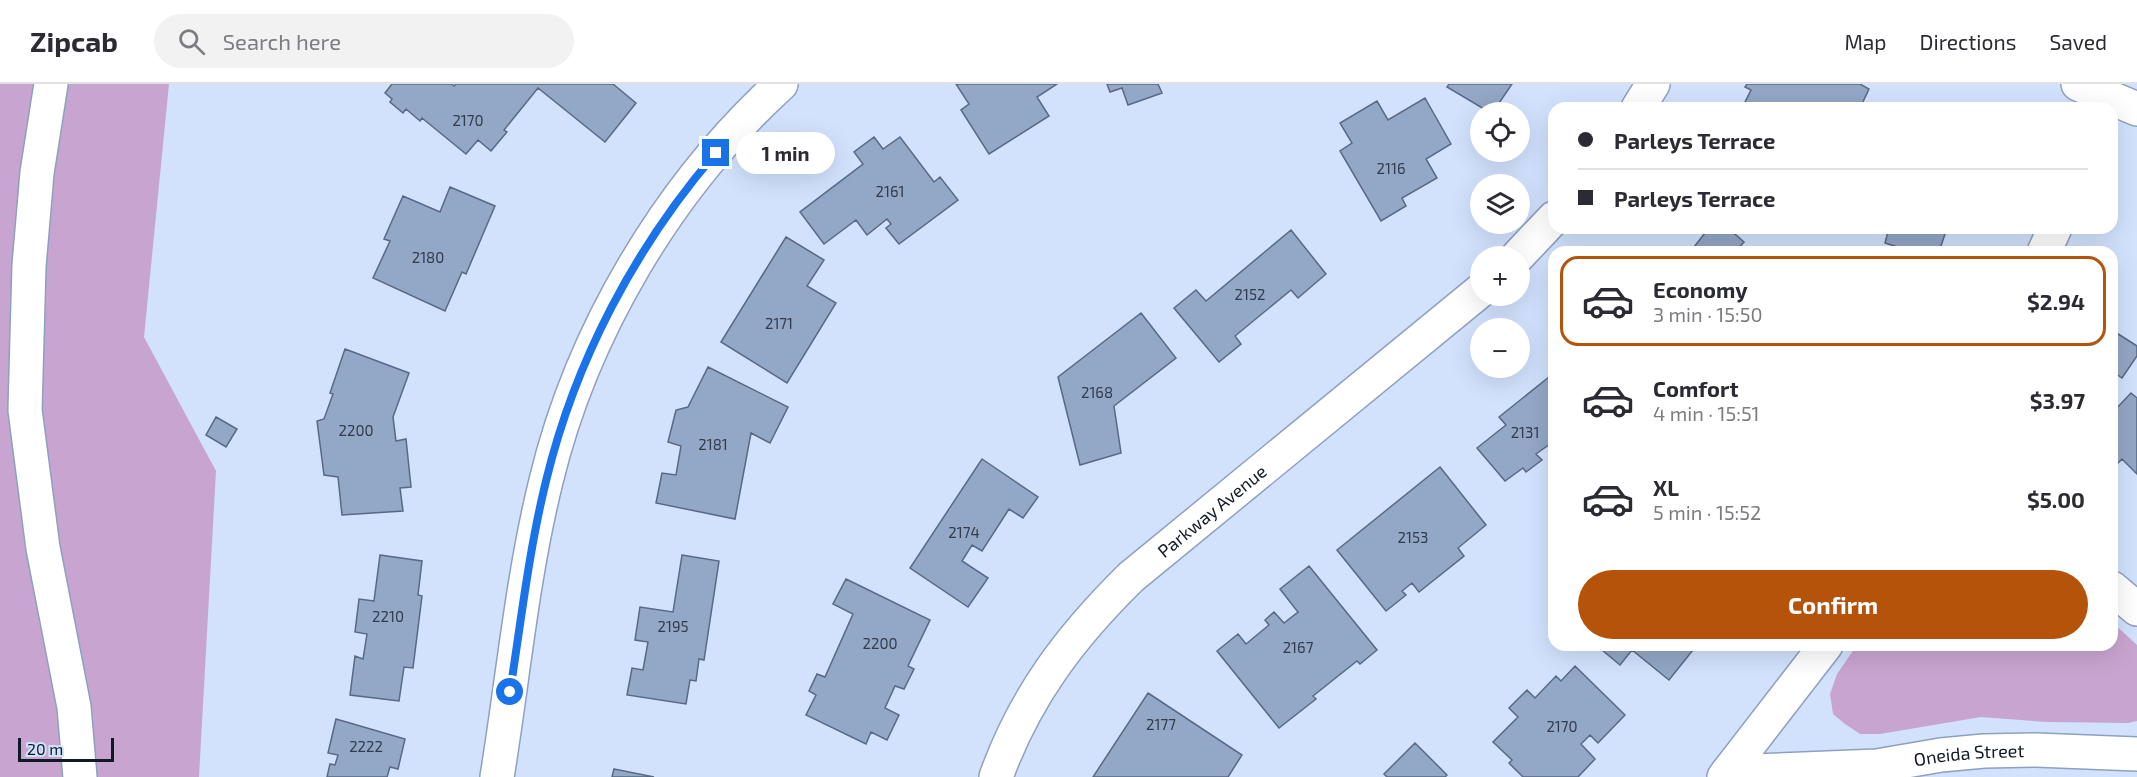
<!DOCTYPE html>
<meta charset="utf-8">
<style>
:root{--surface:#fff;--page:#f2f2f3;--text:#2b2b33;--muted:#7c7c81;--line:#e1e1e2;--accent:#b45309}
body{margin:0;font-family:"Exo 2",sans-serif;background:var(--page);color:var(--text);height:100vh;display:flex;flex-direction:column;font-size:22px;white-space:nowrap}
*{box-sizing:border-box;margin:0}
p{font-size:20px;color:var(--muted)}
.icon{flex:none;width:33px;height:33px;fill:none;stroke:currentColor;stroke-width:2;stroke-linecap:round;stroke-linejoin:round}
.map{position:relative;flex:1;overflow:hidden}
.drawer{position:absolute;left:1548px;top:162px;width:570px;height:405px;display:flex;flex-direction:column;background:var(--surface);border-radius:18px;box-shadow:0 6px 24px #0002}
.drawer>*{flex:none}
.top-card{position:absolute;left:1548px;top:18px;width:570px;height:132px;border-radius:18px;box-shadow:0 6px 24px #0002;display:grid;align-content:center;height:132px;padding:0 30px;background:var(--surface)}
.controls{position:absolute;left:1470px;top:18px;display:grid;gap:12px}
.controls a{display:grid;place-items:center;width:60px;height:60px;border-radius:50%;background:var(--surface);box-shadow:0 6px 24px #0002;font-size:30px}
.scale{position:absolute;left:18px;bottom:15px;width:96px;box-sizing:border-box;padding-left:6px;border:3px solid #111924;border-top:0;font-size:16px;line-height:21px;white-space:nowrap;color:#111924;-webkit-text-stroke:4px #d2e2fd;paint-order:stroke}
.end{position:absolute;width:27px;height:27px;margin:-14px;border:8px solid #1a73e8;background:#fff;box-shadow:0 0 0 3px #fff}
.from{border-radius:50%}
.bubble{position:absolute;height:42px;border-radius:21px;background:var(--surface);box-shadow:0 6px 24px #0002;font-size:20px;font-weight:700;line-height:42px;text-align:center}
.top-card b{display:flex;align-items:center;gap:21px;height:57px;font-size:22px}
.top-card b+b{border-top:2px solid var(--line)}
.top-card i{width:15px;height:15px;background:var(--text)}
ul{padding:10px 0 0;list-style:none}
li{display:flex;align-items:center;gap:18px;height:90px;margin:0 12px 9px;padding:0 18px;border:3px solid transparent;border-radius:18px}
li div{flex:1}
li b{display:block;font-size:22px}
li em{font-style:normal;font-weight:700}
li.selected{border-color:var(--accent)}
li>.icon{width:54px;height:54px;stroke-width:1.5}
.primary-button{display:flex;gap:12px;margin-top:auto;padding:12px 30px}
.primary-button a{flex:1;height:69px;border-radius:36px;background:var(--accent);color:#fff;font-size:24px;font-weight:700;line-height:69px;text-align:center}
header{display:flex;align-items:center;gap:36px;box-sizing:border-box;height:84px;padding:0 30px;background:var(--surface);border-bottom:2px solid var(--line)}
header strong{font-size:28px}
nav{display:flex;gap:33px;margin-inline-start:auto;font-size:21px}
.search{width:420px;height:54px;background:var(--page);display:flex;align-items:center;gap:15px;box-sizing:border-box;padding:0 21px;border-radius:33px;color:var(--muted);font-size:22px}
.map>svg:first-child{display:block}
</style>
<header>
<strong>Zipcab</strong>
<div class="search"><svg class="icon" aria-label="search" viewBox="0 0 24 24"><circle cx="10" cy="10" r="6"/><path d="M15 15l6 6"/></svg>Search here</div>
<nav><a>Map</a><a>Directions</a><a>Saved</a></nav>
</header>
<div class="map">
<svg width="2137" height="693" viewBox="0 0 2137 693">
<rect width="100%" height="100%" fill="#d2e2fd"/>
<!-- green -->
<path fill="#c8a5d0" d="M0 0H169L144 253 216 387 199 693H0Z
M2112 538 2137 561V637L2128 639 2046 638 1981 633 1880 650H1860L1845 640 1833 630 1830 610 1837 590 1857 561H2112Z"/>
<!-- building -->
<path fill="#93a7c6" stroke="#576986" stroke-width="1.5" d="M392 0H452L454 2 456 0H613L636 19 605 58 538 4 504 46 507 48 491 67 478 56 466 70 422 34 420 37 406 25 403 29 390 18 392 15 385 9Z
M956 0H1057L1037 13 1049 32 989 70 961 26 969 20Z
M1107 0H1158L1162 9 1128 21 1122 4 1110 8Z
M1449 0H1512L1493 28H1489L1447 3Z
M1747 0H1860L1869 5 1860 24H1742L1751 6 1745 3Z
M1425 14 1451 60 1426 75 1437 94 1402 114 1406 122 1381 137 1340 67 1352 59 1340 39 1377 17 1388 36Z
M874 53 883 65 900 53 934 98 940 93 958 116 899 160 886 144 891 140 887 135 867 151 856 136 824 160 800 128 863 80 854 68Z
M450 103 495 122 466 190 462 188 445 227 373 194 390 157 384 155 403 112 440 128Z
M1709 144H1728L1744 158 1735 168H1690Z
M1889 144H1947L1939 168H1913L1885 159Z
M1291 146 1326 190 1298 214 1291 206 1235 252 1241 260 1219 278 1174 224 1196 206 1206 217Z
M786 153 824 176 807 202 836 219 787 299 721 258Z
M1141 229 1176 274 1114 322 1121 369 1080 381 1058 293Z
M2112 246 2137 262V272L2122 294 2112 287Z
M345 265 409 289 393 333 396 357 406 355 411 403 400 404 403 427 342 431 338 393 324 391 317 337 324 335 333 310 330 309Z
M708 283 788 323 770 359 751 349 735 435 656 419 662 389 676 391 681 362 668 358 676 326 688 323Z
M1554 289V357L1536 370 1542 376 1526 388 1523 384 1505 397 1477 364 1506 341 1499 333Z
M2131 309 2137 314V390L2122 375 2118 379 2112 373V329Z
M216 333 237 345 226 363 206 351Z
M982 375 1038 413 1023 434 1009 425 982 467 972 461 962 477 988 494 968 523 910 484Z
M1440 383 1486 441 1458 464 1464 472 1419 508 1412 499 1402 507 1406 511 1386 527 1337 466Z
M380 471 422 477 418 511 422 512 413 584 404 583 399 617 350 611 355 572 363 575 367 550 355 548 359 515 374 517Z
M682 471 719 477 704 576 699 575 696 597 690 596 686 620 627 611 632 584 643 586 648 558 635 556 640 523 673 528Z
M1309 482 1377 566 1360 580 1357 577 1313 612 1316 615 1279 644 1217 567 1238 550 1246 560 1269 541 1265 536 1274 528 1284 539 1298 528 1280 505Z
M846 495 930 536 908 582 914 585 904 605 895 602 885 624 899 631 887 656 871 648 866 660 806 631 816 611 809 607 817 590 825 593 853 530 833 520Z
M1596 561H1697L1669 596 1632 566 1620 581Z
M1575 582 1625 631 1598 659 1590 651 1581 660 1595 675 1578 693H1523L1509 679 1512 676 1493 658 1518 633 1509 624 1527 606 1535 614 1556 592 1561 597Z
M1148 609 1242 671 1228 693H1093Z
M336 635 405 655 398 685 390 683 387 693H327L330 680 335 681 338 671 328 669Z
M1415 659 1447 691 1445 693H1387L1384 690Z
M614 685 654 693H612Z"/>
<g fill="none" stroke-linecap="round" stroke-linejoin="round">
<!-- minor casing -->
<g stroke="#8da0bf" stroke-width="36">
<g id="minor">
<path d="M51 0 37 89 29 182 25 326 43 464 74 623 80 693"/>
<path d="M2078 0 2137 25"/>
<path d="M1638 24 1653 0"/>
<path d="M2044 168 2055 144"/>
<path d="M1518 172 1554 134"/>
<path d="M2112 504 2137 525"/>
<path id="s1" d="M1728 688 1877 682 1941 671 1984 667 2036 666 2137 670"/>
<path d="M497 693C513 595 522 494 546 397 582 248 668 103 781 0"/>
<path id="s2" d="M996 693C1025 612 1071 552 1131 493L1480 207"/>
<path d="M1724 693 1826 561"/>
</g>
</g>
<!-- minor -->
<use href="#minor" stroke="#fff" stroke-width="33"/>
</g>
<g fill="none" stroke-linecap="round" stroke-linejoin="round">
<!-- route -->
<path stroke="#1a73e8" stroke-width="8" d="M510 608C521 537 529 466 546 397 575 277 635 163 716 69"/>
</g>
<g text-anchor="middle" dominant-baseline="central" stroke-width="5" stroke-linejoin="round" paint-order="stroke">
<!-- number labels -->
<g font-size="15" fill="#323c4c">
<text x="468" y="36">2170</text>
<text x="1391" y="84">2116</text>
<text x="890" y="107">2161</text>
<text x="428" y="173">2180</text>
<text x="1250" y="210">2152</text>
<text x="779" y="239">2171</text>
<text x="1097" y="308">2168</text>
<text x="356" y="346">2200</text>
<text x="1525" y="348">2131</text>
<text x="713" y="360">2181</text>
<text x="964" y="448">2174</text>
<text x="1413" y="453">2153</text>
<text x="388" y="532">2210</text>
<text x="673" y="542">2195</text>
<text x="880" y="559">2200</text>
<text x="1298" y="563">2167</text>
<text x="1161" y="640">2177</text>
<text x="1562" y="642">2170</text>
<text x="366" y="662">2222</text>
</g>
<!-- street labels -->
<g font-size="18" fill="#111924" stroke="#d2e2fd">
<text stroke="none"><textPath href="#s2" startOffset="348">Parkway Avenue</textPath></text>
<text stroke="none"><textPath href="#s1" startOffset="242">Oneida Street</textPath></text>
</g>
</g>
</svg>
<div class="controls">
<a><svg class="icon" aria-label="locate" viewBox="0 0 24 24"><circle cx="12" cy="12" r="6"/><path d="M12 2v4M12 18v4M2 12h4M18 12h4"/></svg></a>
<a><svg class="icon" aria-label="layers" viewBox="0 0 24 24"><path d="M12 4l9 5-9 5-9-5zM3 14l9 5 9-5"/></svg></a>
<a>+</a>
<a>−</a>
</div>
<div class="scale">20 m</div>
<i class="end from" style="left:510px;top:608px"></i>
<i class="end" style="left:716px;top:69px"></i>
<div class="bubble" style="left:736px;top:48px;width:99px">1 min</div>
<div class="top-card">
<b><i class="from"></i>Parleys Terrace</b>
<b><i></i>Parleys Terrace</b>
</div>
<section class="drawer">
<ul>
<li class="selected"><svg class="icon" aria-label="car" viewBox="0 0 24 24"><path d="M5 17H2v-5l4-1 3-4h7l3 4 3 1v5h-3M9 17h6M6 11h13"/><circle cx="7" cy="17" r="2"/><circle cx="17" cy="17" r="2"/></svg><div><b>Economy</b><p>3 min · 15:50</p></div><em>$2.94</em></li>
<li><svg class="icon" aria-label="car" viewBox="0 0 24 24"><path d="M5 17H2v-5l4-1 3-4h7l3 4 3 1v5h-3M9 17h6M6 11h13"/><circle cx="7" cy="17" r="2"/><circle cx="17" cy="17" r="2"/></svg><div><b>Comfort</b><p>4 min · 15:51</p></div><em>$3.97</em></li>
<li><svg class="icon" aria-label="car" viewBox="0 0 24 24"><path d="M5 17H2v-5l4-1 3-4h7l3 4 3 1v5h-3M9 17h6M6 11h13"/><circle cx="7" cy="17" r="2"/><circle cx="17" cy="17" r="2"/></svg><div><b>XL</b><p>5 min · 15:52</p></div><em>$5.00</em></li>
</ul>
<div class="primary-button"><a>Confirm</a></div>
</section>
</div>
